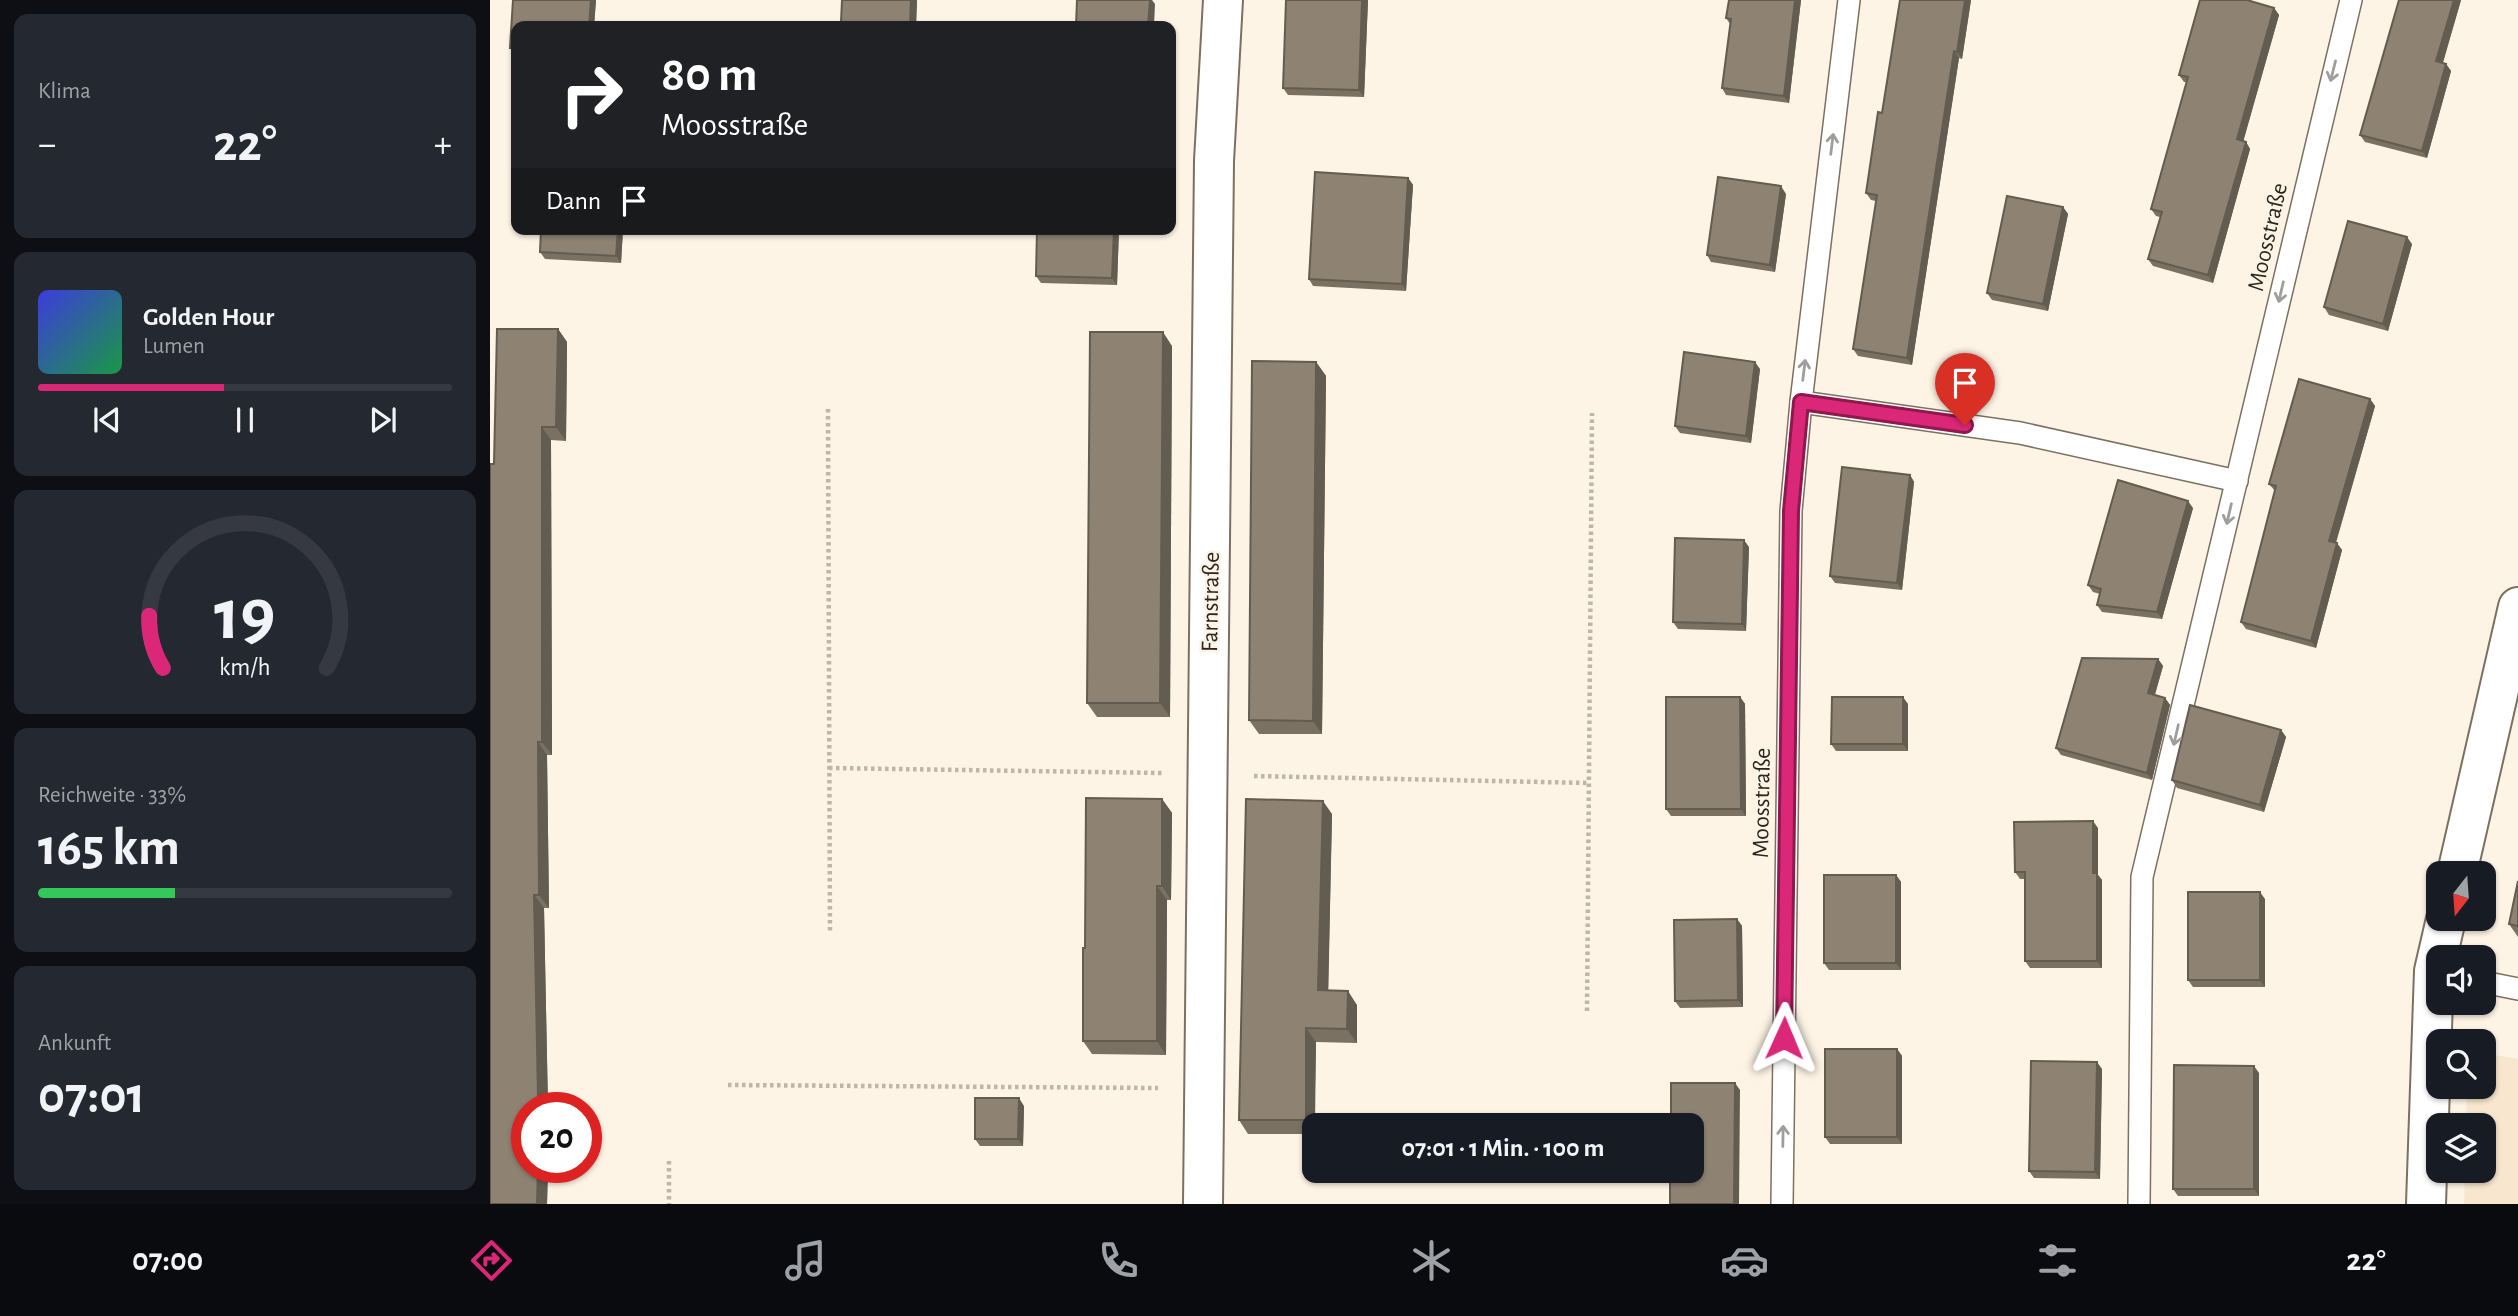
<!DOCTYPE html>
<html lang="de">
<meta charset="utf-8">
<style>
body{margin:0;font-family:"Alegreya Sans",sans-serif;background:#242831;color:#f1f3f6;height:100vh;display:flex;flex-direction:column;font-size:26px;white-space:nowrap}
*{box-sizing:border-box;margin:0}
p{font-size:23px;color:#9ea1a6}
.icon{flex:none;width:38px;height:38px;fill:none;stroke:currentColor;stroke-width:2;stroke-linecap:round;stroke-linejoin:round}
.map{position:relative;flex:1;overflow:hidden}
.panel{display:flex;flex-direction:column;gap:14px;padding:14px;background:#0d0f14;width:490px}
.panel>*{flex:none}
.banner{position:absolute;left:21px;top:21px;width:665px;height:214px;border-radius:14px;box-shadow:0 2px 5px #0004;background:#202124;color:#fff;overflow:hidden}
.needle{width:46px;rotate:197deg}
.tools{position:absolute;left:1936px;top:861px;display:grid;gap:14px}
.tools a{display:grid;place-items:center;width:70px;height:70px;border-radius:14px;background:#171b24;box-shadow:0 2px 5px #0004;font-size:35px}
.speed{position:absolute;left:21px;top:1092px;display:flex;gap:14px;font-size:35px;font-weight:700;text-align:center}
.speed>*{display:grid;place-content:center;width:91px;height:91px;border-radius:50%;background:#171b24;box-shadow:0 2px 5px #0004;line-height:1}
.speed .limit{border:10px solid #d22;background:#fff;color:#111}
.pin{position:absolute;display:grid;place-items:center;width:60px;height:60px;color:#fff;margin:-72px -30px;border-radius:50% 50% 50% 0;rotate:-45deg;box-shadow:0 0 7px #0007}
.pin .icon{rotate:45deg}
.me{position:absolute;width:77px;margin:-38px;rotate:1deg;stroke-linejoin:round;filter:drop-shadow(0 0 5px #0008)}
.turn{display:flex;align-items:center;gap:24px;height:147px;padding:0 35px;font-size:32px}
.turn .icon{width:91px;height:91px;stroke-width:2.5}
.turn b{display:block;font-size:49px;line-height:60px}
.then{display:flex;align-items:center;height:66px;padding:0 35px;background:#0003;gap:14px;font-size:26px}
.big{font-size:52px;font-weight:600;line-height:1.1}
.panel .widget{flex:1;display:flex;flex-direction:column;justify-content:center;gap:10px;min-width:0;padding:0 24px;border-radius:14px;background:#242831}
.panel .dial{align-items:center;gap:0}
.dial svg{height:182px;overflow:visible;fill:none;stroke:#363941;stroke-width:7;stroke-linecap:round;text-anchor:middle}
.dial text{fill:#f1f3f6;stroke:none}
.song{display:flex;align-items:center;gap:21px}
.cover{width:84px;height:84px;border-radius:10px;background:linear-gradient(135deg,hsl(240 70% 55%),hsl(140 70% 35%))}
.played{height:7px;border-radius:4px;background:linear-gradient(90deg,#db2777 45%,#363941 45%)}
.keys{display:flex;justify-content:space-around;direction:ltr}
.heat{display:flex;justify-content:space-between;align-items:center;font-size:38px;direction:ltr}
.charge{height:10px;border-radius:5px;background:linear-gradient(90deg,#34c759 33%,#363941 0)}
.trip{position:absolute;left:812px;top:1113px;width:402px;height:70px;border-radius:14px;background:#171b24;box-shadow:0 2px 5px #0004;font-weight:600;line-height:70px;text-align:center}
.menu{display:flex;height:112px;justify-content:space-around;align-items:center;background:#090b0e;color:#9ea1a6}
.menu .icon{width:49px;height:49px}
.menu .on{color:#db2777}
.menu b{font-size:32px;color:#f1f3f6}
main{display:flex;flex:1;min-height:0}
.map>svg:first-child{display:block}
.built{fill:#f8e7ce}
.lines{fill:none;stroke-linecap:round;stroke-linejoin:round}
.service-casing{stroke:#7c7161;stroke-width:24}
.minor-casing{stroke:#7c7161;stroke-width:42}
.path{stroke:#bdb6a9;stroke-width:4.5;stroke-dasharray:3.5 3.5;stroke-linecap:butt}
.service{stroke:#fff;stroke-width:21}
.minor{stroke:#fff;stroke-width:38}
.wall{fill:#7a7163}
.shaded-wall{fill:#635c50}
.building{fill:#8e8373;stroke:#635c50;stroke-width:2}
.oneway{stroke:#a09e9b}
.route-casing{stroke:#8e194d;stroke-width:18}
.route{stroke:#db2777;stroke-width:12}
.labels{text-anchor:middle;stroke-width:5;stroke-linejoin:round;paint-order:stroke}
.street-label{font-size:24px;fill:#2b2720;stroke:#fdf4e5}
</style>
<main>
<section class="panel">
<div class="widget"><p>Klima</p>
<div class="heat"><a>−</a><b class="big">22°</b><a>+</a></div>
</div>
<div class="widget">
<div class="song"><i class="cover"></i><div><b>Golden Hour</b><p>Lumen</p></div></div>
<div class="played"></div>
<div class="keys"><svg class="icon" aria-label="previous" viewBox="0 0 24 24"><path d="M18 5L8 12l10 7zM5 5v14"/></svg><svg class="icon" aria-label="pause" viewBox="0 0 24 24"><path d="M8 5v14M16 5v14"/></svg><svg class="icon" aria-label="next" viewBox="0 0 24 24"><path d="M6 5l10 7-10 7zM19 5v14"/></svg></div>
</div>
<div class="widget dial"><svg viewBox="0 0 100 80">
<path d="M14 69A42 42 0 1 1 86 69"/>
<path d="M14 69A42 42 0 0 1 8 46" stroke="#db2777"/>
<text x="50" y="56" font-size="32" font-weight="700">19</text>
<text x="50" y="72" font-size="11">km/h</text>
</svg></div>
<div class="widget"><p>Reichweite · 33%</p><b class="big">165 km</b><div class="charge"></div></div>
<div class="widget"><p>Ankunft</p><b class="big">07:01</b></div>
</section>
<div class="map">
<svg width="2028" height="1204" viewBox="0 0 2028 1204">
<rect width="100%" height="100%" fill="#fdf4e5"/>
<!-- built -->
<polygon class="built" points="1993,1053 2028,1059 2028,1204 1974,1204 1975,1171 1993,1171 1993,1125 1976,1125 1977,1087 1993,1087"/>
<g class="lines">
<!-- service casing -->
<g class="service-casing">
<g id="service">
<polyline points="1311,402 1530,433 1747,481"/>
<polyline points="1993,982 2028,989"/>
<polyline points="1292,1204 1301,511 1311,402 1359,0"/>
<polyline points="1649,1204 1652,877 1861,0"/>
</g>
</g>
<!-- minor casing -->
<g class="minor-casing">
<g id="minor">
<polyline points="1967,873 2028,607"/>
<polyline points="713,1204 724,161 733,0"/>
<polyline points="1936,1204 1944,971 1956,919"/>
</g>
</g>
<!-- path -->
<g class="path">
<polyline points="338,409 340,934"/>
<polyline points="339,768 672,773"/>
<polyline points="764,776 1099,783"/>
<polyline points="1097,1011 1102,413"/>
<polyline points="238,1085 668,1088"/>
<polyline points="179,1161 179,1204"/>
</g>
<!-- service -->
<use href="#service" class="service"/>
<!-- minor -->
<use href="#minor" class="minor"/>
</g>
<!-- wall -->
<g class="wall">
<polygon points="23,0 106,0 104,26 26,26 26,55 25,55 20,48"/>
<polygon points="352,0 427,0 426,26 354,26 351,22"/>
<polygon points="796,0 878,0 874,97 798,95 793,88"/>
<polygon points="1239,0 1311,0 1299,103 1236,95 1232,88 1240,24 1236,18"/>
<polygon points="1481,0 1472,59 1469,58 1422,365 1368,356 1363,349 1386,201 1381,200 1376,193 1392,113"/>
<polygon points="1971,0 1953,63 1956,64 1961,71 1937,158 1875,142 1870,135"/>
<polygon points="1784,8 1789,15 1753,141 1756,142 1760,149 1723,283 1663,266 1658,259 1670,217 1666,216 1661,209 1697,82 1694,82 1689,75"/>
<polygon points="918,178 923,185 916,291 823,286 819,279"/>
<polygon points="1296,194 1285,272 1221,262 1217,255"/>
<polygon points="1573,207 1578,214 1558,311 1502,300 1497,293"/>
<polygon points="51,229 133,229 131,263 55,259 50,252"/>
<polygon points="547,229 629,229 627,285 551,283 546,276"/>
<polygon points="1922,244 1898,331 1839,315 1834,307"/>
<polygon points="7,329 68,329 77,342 76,441 61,440 62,755 57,755 59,908 54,908 58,1108 37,1108 37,1167 58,1167 57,1204 0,1204 0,464 4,464"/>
<polygon points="682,346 680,717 607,717 597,703"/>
<polygon points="826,362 836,376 832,734 769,734 759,720"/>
<polygon points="1270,369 1261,443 1190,433 1185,426"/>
<polygon points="1880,399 1885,406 1846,543 1852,550 1826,648 1756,629 1751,622 1785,491 1779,484"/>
<polygon points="1420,475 1424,482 1412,590 1345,583 1340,576"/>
<polygon points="1703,508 1672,619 1612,612 1607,605 1610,594 1603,592 1598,585"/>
<polygon points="1259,547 1256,631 1188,629 1183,622"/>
<polygon points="1668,659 1673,666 1665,695 1675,698 1680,705 1662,780 1571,755 1566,748"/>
<polygon points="1250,697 1255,704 1256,816 1181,816 1176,809"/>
<polygon points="1418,704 1418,751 1346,751 1341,744"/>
<polygon points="1791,730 1796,737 1774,812 1687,788 1682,780"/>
<polygon points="672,799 682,813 681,900 677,900 676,1055 602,1054 593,1041"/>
<polygon points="842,814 838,991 867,1005 867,1043 826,1042 824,1134 758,1134 749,1120"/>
<polygon points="1608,828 1608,875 1612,880 1612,968 1540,968 1535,961 1535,879 1530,879 1525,872"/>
<polygon points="1406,875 1411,882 1411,970 1339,970 1334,963"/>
<polygon points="2028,881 2028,937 2019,924"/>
<polygon points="1775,899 1775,987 1703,987 1698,980"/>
<polygon points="1247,919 1252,926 1253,1007 1190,1008 1185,1001"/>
<polygon points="1407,1049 1412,1056 1412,1144 1340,1144 1335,1137"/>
<polygon points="1612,1069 1610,1179 1544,1178 1539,1171"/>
<polygon points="1769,1073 1769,1196 1688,1196 1683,1189"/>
<polygon points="534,1106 533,1146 490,1146 485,1139"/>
</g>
<!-- shaded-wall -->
<g class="shaded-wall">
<polygon points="101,0 106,0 104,26 99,26"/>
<polygon points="421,0 427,0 426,26 421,26 420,25"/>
<polygon points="660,0 662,0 665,4 664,26 658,26"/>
<polygon points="872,0 878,0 874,97 869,90"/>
<polygon points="1305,0 1311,0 1299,103 1294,96"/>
<polygon points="1475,0 1481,0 1472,59 1467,52"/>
<polygon points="1964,0 1971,0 1951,68 1946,61"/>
<polygon points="1784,8 1789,15 1752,146 1747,139"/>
<polygon points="1464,51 1469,58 1422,365 1417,358"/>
<polygon points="1956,64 1961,71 1937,158 1932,151"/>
<polygon points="1756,142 1760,149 1723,283 1718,275"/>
<polygon points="918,178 923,185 916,291 912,284"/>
<polygon points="1291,186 1296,194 1285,272 1280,265"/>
<polygon points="1573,207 1578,214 1558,311 1553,304"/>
<polygon points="128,229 133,229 131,263 126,256"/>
<polygon points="624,229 629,229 627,285 622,278"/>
<polygon points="1917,237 1922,244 1898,331 1893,324"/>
<polygon points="68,329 77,342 76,441 66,427"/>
<polygon points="673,332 682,346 680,717 670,703"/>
<polygon points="826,362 836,376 832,734 823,721"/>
<polygon points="1265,362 1270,369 1261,443 1256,436"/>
<polygon points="1880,399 1885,406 1844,548 1839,541"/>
<polygon points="52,427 61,440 62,755 52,742"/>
<polygon points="1420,475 1424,482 1412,590 1407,583"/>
<polygon points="1698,501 1703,508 1672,619 1667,612"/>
<polygon points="1254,540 1259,547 1256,631 1252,624"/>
<polygon points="1847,543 1852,550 1826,648 1821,641"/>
<polygon points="1668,659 1673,666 1663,700 1658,693"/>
<polygon points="1250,697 1255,704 1256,816 1251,809"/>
<polygon points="1413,697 1418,704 1418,751 1413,744"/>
<polygon points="1675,698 1680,705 1662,780 1657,773"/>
<polygon points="1791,730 1796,737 1774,812 1770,805"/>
<polygon points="48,742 57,755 59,908 49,895"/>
<polygon points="672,799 682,813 681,900 672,886"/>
<polygon points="833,801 842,814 838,1004 828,990"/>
<polygon points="1603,821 1608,828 1608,875 1612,880 1612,968 1607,961 1603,873"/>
<polygon points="1406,875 1411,882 1411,970 1406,963"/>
<polygon points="667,886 677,900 676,1055 667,1041"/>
<polygon points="1770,892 1775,899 1775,987 1770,980"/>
<polygon points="44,895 54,908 58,1108 50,1108 48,1097"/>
<polygon points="1247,919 1252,926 1253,1007 1248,1000"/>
<polygon points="858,991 867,1005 867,1043 857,1029"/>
<polygon points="816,1028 826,1042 825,1125 824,1125 824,1133 816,1120"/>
<polygon points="1407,1049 1412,1056 1412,1144 1407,1137"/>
<polygon points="1607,1062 1612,1069 1610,1179 1605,1172"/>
<polygon points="1764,1066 1769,1073 1769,1196 1764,1189"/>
<polygon points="1245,1083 1250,1090 1249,1204 1244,1204"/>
<polygon points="529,1098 534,1106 533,1146 528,1139"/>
<polygon points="48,1167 58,1167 57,1204 47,1204"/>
</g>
<!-- building -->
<g class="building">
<polygon points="23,0 101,0 99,26 26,26 26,48 20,48"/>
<polygon points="352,0 421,0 420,25 351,22"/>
<polygon points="587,0 660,0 658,26 586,26"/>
<polygon points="796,0 872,0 869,90 793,88"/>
<polygon points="1239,0 1305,0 1294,96 1232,88 1241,19 1236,18"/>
<polygon points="1410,0 1475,0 1467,52 1464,51 1417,358 1363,349 1387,195 1376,193 1388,112 1392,113"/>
<polygon points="1710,0 1757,0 1784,8 1747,139 1756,142 1718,275 1658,259 1672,212 1661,209 1698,77 1689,75"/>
<polygon points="1909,0 1964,0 1946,61 1956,64 1932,151 1870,135"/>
<polygon points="825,172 918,178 912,284 819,279"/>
<polygon points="1228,177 1291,186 1280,265 1217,255"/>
<polygon points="1517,196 1573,207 1553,304 1497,293"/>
<polygon points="1858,221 1917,237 1893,324 1834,307"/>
<polygon points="51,229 128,229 126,256 50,252"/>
<polygon points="547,229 624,229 622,278 546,276"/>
<polygon points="7,329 68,329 66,427 52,427 52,742 48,742 49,895 44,895 48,1097 50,1097 50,1108 37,1108 37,1167 48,1167 47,1204 0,1204 0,464 4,464"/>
<polygon points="600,332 673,332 670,703 597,703"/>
<polygon points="1194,352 1265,362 1256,436 1185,426"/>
<polygon points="762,361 826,362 823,721 759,720"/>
<polygon points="1809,379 1880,399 1839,541 1847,543 1821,641 1751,622 1786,486 1779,484"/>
<polygon points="1352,467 1420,475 1407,583 1340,576"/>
<polygon points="1628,480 1698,501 1667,612 1607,605 1611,589 1598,585"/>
<polygon points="1185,538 1254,540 1252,624 1183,622"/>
<polygon points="1592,658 1668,659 1658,693 1675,698 1657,773 1566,748"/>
<polygon points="1176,697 1250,697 1251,809 1176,809"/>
<polygon points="1342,697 1413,697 1413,744 1341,744"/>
<polygon points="1700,705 1791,730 1770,805 1682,780"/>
<polygon points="596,798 672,799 672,886 667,886 667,1041 593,1041 593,948 595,948"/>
<polygon points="756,799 833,801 828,990 858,991 857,1029 816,1028 816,1120 749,1120"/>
<polygon points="1603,821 1603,873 1607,873 1607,961 1535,961 1535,872 1525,872 1524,822"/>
<rect x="1334" y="875" width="72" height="88"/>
<polygon points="2028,881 2028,926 2019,924"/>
<rect x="1698" y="892" width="72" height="88"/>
<polygon points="1247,919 1248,1000 1185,1001 1184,920"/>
<rect x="1335" y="1049" width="72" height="88"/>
<polygon points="1541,1061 1607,1062 1605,1172 1539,1171"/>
<polygon points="1684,1065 1764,1066 1764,1189 1683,1189"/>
<polygon points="1181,1083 1245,1083 1244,1204 1180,1204 1180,1171 1202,1171 1202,1125 1181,1125"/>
<polygon points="485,1098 529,1098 528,1139 485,1139"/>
</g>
<!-- one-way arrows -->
<defs><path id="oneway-shaft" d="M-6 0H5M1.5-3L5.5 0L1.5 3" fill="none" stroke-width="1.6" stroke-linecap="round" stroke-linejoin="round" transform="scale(1.75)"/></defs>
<g class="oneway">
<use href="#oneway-shaft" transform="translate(1843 71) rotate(104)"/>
<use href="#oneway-shaft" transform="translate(1342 144) rotate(-83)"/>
<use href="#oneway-shaft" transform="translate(1791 292) rotate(103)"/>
<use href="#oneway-shaft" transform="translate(1314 370) rotate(-83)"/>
<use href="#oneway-shaft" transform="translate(1739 514) rotate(103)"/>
<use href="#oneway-shaft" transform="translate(1686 735) rotate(103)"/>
<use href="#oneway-shaft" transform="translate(1293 1136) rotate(-89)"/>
</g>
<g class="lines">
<!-- route casing -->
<g class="route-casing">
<polyline id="route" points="1294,1038 1301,511 1311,402 1475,425"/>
</g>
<!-- route -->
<use href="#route" class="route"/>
</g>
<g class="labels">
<!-- street labels -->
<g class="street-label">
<text transform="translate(1777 237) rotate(-77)" y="8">Moosstraße</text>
<text transform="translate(720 602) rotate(-89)" y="8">Farnstraße</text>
<text transform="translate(1271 803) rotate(-89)" y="8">Moosstraße</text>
</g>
</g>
</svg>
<div class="tools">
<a><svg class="needle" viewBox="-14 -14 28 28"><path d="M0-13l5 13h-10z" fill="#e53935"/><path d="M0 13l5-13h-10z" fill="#9ea1a6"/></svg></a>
<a><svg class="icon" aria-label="sound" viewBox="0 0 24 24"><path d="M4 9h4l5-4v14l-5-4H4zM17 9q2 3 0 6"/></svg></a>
<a><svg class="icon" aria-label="search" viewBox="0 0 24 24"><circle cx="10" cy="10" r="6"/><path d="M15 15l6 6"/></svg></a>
<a><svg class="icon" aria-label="layers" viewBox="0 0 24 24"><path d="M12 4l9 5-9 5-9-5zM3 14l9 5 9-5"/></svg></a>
</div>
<div class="speed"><div class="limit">20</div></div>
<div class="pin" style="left:1475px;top:425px;background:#d93025"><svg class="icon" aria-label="arrive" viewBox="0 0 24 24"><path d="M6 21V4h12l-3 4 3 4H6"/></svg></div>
<svg class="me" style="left:1294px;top:1038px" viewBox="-20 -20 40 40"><path d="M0-17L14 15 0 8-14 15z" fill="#db2777" stroke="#fff" stroke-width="4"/></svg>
<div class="trip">07:01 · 1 Min. · 100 m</div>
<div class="banner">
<div class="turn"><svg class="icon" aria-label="right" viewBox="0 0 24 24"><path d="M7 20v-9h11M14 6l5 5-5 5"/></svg><div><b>80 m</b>Moosstraße</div></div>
<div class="then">Dann<svg class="icon" aria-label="arrive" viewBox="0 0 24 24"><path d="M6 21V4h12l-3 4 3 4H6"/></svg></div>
</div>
</div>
</main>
<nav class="menu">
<b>07:00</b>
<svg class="icon on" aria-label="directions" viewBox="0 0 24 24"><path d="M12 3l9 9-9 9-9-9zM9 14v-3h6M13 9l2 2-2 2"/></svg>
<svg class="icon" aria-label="music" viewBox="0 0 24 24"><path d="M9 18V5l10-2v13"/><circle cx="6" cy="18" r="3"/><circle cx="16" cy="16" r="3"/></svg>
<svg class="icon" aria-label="phone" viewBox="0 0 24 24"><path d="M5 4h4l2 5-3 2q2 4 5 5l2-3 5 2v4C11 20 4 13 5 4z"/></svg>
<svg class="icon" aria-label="climate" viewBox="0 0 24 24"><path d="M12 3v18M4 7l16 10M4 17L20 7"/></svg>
<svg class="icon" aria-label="car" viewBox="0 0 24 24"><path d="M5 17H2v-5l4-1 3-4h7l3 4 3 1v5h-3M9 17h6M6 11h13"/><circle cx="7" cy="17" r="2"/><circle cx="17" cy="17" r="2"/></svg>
<svg class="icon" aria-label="filters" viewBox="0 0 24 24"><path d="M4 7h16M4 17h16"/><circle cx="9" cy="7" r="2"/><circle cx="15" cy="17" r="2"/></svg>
<b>22°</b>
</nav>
